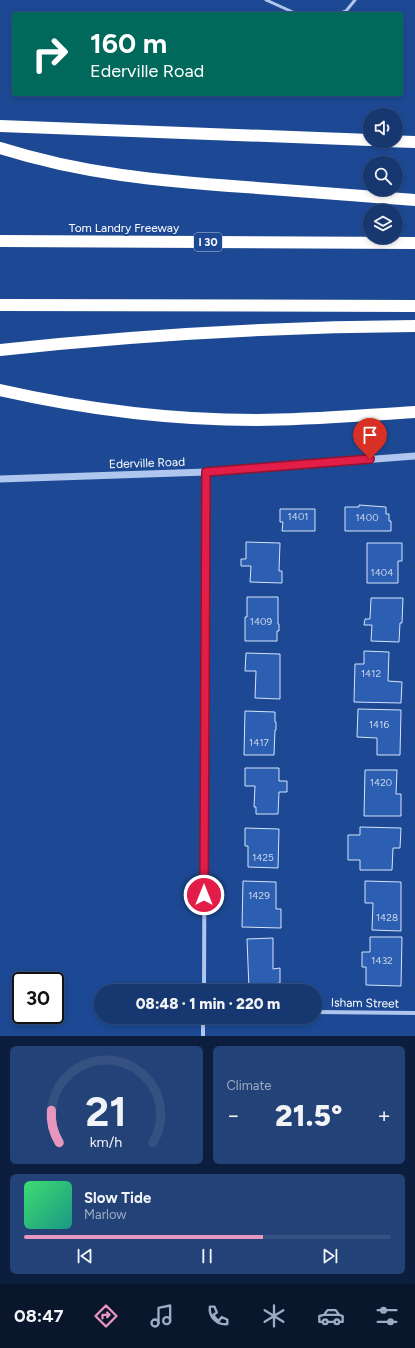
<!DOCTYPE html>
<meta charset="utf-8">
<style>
body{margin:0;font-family:Figtree,sans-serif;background:#234277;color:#f1f3f6;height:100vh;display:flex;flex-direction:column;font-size:15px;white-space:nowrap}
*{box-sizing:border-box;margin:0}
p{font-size:13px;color:#9eacc3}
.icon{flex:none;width:22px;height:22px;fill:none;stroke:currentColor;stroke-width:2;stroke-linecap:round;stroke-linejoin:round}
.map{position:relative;height:1036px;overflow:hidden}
.side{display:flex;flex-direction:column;gap:10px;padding:10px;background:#0c1e3d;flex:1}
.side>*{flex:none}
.guide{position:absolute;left:12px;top:12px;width:391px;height:84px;border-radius:4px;box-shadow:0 2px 6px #0003,0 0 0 1px #355182;background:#00695c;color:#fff;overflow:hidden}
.buttons{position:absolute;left:363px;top:108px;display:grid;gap:8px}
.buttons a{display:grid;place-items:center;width:40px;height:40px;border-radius:50%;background:#16376f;box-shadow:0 2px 6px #0003,0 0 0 1px #355182;font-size:20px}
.speed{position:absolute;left:12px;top:972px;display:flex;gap:8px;font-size:20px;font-weight:700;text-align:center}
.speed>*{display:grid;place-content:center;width:52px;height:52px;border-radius:50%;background:#16376f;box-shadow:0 2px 6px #0003,0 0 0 1px #355182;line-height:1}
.speed .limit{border:2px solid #111;border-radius:6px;background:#fff;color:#111}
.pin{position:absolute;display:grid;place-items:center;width:34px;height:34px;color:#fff;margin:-41px -17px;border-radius:50% 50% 50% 0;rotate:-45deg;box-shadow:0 0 4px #0007}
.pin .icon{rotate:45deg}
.me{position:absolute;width:44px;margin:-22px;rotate:0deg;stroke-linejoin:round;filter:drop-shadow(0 0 3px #0008)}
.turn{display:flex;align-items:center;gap:14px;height:84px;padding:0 12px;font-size:18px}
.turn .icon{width:52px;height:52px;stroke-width:2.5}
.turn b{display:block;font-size:28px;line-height:34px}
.big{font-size:30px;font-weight:800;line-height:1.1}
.side .card{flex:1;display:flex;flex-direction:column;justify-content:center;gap:6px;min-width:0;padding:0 14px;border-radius:6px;background:#234277}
.side .dial{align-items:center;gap:0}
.dial svg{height:104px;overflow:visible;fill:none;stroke:#355182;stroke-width:7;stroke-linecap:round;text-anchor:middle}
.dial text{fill:#f1f3f6;stroke:none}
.song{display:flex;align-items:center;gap:12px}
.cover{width:48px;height:48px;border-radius:6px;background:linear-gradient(135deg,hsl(140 70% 55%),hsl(170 70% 35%))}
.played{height:4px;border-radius:2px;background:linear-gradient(90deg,#e797bd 65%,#355182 65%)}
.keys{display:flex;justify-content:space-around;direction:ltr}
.heat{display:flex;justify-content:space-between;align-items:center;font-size:22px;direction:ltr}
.side .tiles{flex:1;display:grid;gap:10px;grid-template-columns:1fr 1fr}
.card:last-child{grid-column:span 2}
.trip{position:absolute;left:94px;top:984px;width:228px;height:40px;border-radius:20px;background:#16376f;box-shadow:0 2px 6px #0003,0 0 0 1px #355182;font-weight:800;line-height:40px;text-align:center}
.tabs{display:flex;height:64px;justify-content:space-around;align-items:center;background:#09162c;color:#9eacc3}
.tabs .icon{width:28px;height:28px}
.tabs .selected{color:#e797bd}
.tabs b{font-size:18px;color:#f1f3f6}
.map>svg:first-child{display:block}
.building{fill:#2c5fb1;stroke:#d5e4fa}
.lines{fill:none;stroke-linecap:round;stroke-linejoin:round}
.service{stroke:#afc7ef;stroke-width:3}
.minor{stroke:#afc7ef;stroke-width:4}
.tertiary{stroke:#afc7ef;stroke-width:7}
.motorway{stroke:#fff;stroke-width:12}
.route-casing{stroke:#92132f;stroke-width:10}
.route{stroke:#e11d48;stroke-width:7}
.labels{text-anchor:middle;stroke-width:4;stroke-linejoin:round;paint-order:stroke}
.number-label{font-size:10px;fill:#cad7ec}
.shield{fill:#1d4994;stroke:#bbc8df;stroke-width:1}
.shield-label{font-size:11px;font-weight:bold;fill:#fff}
.street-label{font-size:12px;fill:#fff;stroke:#1d4994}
</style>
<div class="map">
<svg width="415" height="1036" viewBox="0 0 415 1036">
<rect width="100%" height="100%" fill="#1d4994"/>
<!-- building -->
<g class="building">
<polygon points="359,505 386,507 386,514 389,514 389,521 391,521 391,531 345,531 345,507 359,507"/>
<polygon points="280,509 315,509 315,531 282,531 283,522 280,522"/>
<polygon points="246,542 280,543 279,571 282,571 282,583 250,582 251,566 241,566 241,559 246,559"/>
<polygon points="367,543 402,543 402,561 398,561 398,583 367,583"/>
<polygon points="247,597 278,597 278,624 279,624 279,631 277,631 277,641 245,641 245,617 247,617"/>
<polygon points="371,598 403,598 402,623 400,623 399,642 371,641 372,625 364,625 365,619 370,619"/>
<polygon points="364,651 389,652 388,681 402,682 401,703 354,702 355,664 364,664"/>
<polygon points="246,653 280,654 280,699 255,698 256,671 245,671"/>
<polygon points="358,709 401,710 400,755 377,755 377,738 357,737"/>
<polygon points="245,711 275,712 275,722 276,722 276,730 275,730 274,755 244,755"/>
<polygon points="245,768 279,768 279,781 287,781 287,792 279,792 278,814 256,814 256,807 254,807 255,786 245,786"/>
<polygon points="365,770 397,770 396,794 401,794 401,816 364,816"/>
<polygon points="360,827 401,828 400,848 393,848 392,870 360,870 360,860 348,860 348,835 360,835"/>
<polygon points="245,828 279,829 278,868 248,867 248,846 245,846"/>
<polygon points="243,881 276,882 276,909 281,909 281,928 242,927"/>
<polygon points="365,881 401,882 401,931 372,930 373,903 365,903"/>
<polygon points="370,937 402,937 401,986 366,985 366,967 362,967 362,952 370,952"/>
<polygon points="273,938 273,969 280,968 280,983 274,984 274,989 249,989 247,939"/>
</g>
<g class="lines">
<!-- service -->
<g class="service">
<polyline points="266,0 297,14"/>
<polyline points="338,14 346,11 355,0"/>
</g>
<!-- minor -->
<g class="minor">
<polyline points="204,991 206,472"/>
<polyline points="315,1012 415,1013"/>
<polyline points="203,1036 203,1017"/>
</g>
<!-- tertiary -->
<polyline class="tertiary" points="0,479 206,472 415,456"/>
<!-- motorway -->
<g class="motorway">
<polyline points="0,126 370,140"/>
<polyline points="384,141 415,142"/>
<path d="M0,148c82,26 160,33 245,39 57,4 113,9 170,13"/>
<polyline points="0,241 415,243"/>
<polyline points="0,305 415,306"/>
<path d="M0,350c138,-15 276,-23 415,-24"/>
<path d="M0,390c84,19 171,30 258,30 52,0 105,-5 157,-8"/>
</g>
</g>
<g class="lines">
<!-- route casing -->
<g class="route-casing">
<polyline id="route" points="204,895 206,472 370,459"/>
</g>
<!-- route -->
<use href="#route" class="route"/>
</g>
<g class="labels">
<!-- number labels -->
<g class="number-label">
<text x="298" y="520">1401</text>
<text x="367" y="521">1400</text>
<text x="382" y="576">1404</text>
<text x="261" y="625">1409</text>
<text x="371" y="677">1412</text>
<text x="379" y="728">1416</text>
<text x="259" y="746">1417</text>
<text x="381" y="786">1420</text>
<text x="263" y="861">1425</text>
<text x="259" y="899">1429</text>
<text x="387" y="921">1428</text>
<text x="382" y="964">1432</text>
</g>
<!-- shield labels -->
<rect class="shield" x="194" y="233" width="28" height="18" rx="3"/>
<g class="shield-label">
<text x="208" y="246">I 30</text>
</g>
<!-- street labels -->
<g class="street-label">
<text x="124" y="232">Tom Landry Freeway</text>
<text transform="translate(147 463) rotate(-2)" y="4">Ederville Road</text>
<text transform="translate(365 1003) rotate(1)" y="4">Isham Street</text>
</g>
</g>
</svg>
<div class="buttons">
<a><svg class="icon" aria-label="sound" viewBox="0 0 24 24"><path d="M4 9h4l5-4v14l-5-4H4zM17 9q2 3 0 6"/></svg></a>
<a><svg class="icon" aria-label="search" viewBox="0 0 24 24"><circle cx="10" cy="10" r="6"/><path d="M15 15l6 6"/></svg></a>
<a><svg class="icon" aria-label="layers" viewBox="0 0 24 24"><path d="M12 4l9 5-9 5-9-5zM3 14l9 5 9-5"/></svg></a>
</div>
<div class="speed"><div class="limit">30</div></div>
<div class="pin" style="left:370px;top:459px;background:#d93025"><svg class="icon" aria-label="arrive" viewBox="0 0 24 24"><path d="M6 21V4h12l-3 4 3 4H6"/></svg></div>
<svg class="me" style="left:204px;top:895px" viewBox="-20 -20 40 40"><circle r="17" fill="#e11d48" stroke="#fff" stroke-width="3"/><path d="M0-11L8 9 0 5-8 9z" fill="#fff"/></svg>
<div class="trip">08:48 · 1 min · 220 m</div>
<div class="guide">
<div class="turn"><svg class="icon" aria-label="right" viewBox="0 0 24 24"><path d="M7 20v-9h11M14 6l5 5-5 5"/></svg><div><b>160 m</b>Ederville Road</div></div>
</div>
</div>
<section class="side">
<div class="tiles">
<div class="card dial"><svg viewBox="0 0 100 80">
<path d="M14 69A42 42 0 1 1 86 69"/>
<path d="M14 69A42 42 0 0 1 8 44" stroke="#e797bd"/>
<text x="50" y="56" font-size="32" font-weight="700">21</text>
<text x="50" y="72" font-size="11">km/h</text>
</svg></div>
<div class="card"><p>Climate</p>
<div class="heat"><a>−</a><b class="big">21.5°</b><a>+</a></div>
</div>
<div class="card">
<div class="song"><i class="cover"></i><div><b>Slow Tide</b><p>Marlow</p></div></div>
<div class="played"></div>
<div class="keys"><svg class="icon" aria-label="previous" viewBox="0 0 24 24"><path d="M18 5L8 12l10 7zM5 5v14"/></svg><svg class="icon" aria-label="pause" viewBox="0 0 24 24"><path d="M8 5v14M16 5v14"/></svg><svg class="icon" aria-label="next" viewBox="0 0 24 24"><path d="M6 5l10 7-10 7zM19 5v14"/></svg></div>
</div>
</div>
</section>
<nav class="tabs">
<b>08:47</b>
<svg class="icon selected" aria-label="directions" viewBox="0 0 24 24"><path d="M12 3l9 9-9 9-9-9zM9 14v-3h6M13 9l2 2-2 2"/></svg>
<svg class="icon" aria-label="music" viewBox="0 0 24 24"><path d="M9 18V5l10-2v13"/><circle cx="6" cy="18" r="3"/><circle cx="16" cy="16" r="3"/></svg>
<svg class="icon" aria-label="phone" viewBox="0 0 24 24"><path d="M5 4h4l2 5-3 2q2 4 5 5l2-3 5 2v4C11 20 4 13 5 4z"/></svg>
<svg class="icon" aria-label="climate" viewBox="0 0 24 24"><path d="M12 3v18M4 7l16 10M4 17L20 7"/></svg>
<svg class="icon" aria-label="car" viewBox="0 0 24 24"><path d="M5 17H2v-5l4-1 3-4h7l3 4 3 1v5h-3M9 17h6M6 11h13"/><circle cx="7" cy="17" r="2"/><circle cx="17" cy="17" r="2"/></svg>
<svg class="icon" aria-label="filters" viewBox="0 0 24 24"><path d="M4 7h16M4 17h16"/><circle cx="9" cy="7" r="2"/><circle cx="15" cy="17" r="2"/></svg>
</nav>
